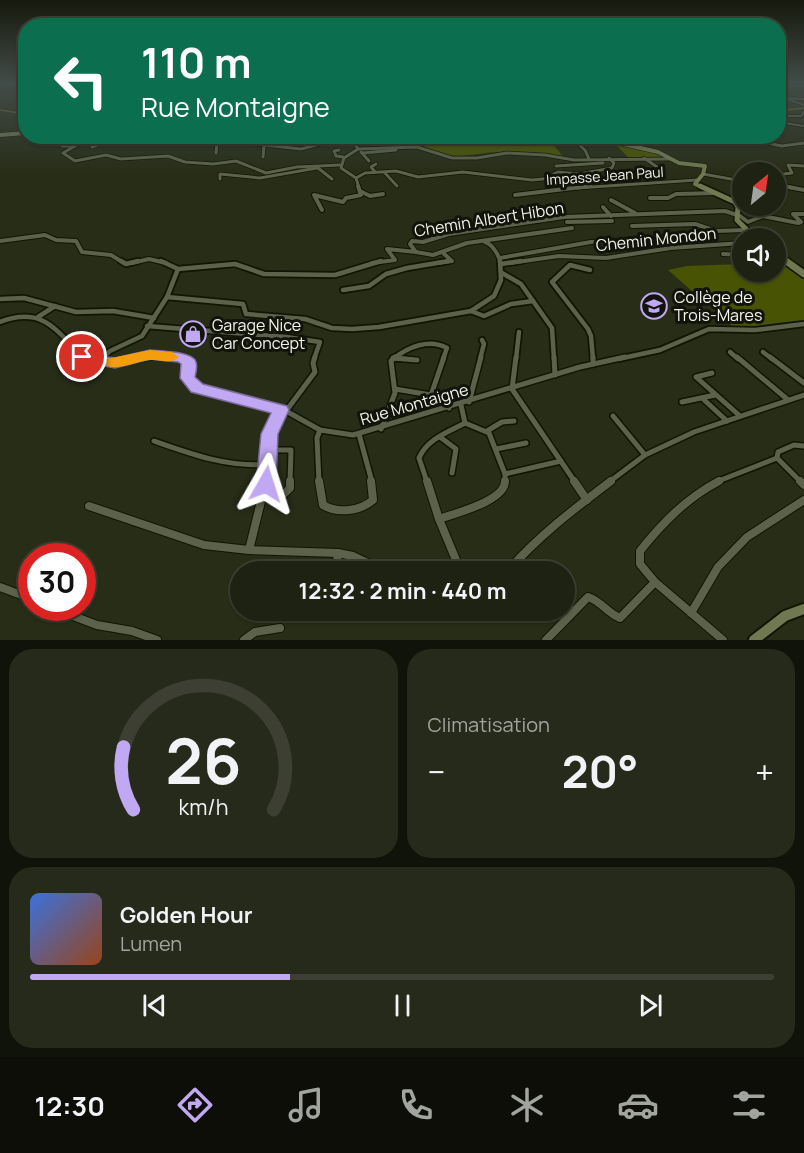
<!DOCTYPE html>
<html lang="fr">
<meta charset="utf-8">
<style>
body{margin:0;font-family:Manrope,sans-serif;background:#262a1b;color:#f1f3f6;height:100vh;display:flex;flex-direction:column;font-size:22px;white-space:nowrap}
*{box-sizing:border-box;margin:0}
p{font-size:20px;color:#a1a49f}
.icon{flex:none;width:33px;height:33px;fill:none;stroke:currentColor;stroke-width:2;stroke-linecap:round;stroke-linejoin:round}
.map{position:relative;height:640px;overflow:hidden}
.sheet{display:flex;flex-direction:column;gap:9px;padding:9px;background:#10130a;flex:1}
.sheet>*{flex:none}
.top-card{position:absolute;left:18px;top:18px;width:768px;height:126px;border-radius:24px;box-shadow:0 2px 4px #0004,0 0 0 2px #3c3f32;background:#0b6e4f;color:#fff;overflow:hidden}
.needle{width:39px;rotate:29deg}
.tools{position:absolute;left:732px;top:162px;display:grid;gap:12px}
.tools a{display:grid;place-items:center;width:54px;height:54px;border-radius:50%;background:#1e2212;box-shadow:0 2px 4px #0004,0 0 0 2px #3c3f32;font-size:30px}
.speed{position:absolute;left:18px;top:543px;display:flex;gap:12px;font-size:30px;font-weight:700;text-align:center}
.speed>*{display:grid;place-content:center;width:78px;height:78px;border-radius:50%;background:#1e2212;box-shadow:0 2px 4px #0004,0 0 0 2px #3c3f32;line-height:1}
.speed .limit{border:9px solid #d22;background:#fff;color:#111}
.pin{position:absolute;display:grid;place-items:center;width:51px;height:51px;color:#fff;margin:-26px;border:3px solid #fff;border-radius:50%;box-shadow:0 2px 6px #0007}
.me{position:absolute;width:66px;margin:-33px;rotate:6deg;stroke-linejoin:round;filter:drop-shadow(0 0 4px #0008)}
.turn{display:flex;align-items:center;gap:21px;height:126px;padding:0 24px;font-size:27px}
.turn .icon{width:78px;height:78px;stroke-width:2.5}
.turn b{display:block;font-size:42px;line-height:51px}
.big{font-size:45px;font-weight:700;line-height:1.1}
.sheet .tile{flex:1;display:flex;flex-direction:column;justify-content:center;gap:9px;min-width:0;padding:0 21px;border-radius:24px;background:#262a1b}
.sheet .dial{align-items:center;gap:0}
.dial svg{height:156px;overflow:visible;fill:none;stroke:#3c3f32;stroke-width:7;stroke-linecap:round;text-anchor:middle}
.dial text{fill:#f1f3f6;stroke:none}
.song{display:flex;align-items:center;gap:18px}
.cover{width:72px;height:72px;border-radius:9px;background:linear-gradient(135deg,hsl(220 70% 55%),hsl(20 70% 35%))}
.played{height:6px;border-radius:3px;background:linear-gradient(90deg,#c1a8f3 35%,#3c3f32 35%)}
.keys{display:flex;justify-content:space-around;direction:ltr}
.heat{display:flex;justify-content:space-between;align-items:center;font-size:33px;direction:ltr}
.sheet .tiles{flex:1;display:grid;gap:9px;grid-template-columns:1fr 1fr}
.tile:last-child{grid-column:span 2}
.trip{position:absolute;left:230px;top:561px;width:345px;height:60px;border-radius:30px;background:#1e2212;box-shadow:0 2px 4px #0004,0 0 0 2px #3c3f32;font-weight:700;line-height:60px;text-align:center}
.dock{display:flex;height:96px;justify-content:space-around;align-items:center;background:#0c0e07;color:#a1a49f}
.dock .icon{width:42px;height:42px}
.dock .active{color:#c1a8f3}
.dock b{font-size:27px;color:#f1f3f6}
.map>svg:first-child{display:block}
.green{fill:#485404}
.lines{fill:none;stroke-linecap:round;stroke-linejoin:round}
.stream{stroke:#627126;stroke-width:1.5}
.street-far5-casing{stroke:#111503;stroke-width:4}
.street-far4-casing{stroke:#111503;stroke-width:4.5}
.street-far3-casing{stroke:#111503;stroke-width:6}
.street-far2-casing{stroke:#111503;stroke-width:8}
.street-far1-casing{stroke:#111503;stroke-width:8}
.street-casing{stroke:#111503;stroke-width:10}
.secondary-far3-casing{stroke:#111503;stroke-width:5}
.secondary-far2-casing{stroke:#111503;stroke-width:8}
.secondary-far1-casing{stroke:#111503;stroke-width:10}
.secondary-casing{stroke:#111503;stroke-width:14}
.street-far5{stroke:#5b614a;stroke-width:2}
.street-far4{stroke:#5b614a;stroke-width:3}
.street-far3{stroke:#5b614a;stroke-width:4}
.street-far2{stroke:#5b614a;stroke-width:4.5}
.street-far1{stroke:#5b614a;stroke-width:5}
.street{stroke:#5b614a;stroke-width:8}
.secondary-far3{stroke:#6f7851;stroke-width:4}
.secondary-far2{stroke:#6f7851;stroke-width:5}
.secondary-far1{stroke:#6f7851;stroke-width:7}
.secondary{stroke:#6f7851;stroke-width:10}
.route{fill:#c1a8f3;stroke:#7d6d9e;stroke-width:1.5}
.slow{fill:#f59e0b}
.labels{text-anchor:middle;stroke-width:6;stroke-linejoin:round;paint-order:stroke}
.far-street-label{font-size:14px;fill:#f1f4e7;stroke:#12140b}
.street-label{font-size:16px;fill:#f1f4e7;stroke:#12140b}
.poi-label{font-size:16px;fill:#f1f4e7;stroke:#12140b;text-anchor:start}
</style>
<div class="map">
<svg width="804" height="640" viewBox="0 0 804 640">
<rect width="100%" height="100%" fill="#282d18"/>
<!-- green -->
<g class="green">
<path d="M410,137h143l-1,6 13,16c-17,-3 -35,-6 -52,-7 -44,-2 -61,17 -103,-15z"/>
<polygon points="613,137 639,137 623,139 617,142 651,151 664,158 628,157 614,143"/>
<polygon points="776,263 783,263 804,277 804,321 758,327 733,327 668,270 687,266 742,264 742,272 776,272"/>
</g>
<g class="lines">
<!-- stream -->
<g class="stream">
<polyline points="0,110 26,114"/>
<polyline points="778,111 804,108"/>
<polyline points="580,136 599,142"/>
</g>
<!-- street-far5 casing -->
<g class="street-far5-casing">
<g id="street-far5">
<polyline points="778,86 804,86"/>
<polyline points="778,98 804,99"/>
<polyline points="787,99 804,105"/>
<polyline points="778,120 784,119 781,116 801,116 804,111"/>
<polyline points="778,122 804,126"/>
</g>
</g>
<!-- street-far4 casing -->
<g class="street-far4-casing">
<g id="street-far4">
<polyline points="64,136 62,146 75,146 90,138 94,142 92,147 114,138 128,137 164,142 256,144 269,136"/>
<polyline points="202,136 207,138 207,143"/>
<polyline points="364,136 363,142 356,146 358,149 417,147 452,158 477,158 507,153 545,155 574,160 670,159"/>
<polyline points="691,136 752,140 782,146 804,143"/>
<polyline points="756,136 769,140"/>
<polyline points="149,138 167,136"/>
<polyline points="404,138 412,147"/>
<polygon points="573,141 576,142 572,142"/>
<polyline points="576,142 585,150 589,159"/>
<polyline points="256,144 301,149 350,136"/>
<polyline points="75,146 63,153 75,161 106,155 121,159 168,156 185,162 213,164 236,161 266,173 297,167 340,165"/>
<polyline points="358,149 344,158 341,168 356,178 359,188"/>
<polyline points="339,150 334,151 336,156 343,157"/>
<polyline points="361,152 369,161"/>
<polyline points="216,153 217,142"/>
<polyline points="363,153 396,150"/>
<polyline points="263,157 264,146"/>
<polyline points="644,158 657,167"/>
<polyline points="556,166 603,163"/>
<polyline points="318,168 332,179"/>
<polyline points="375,172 371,167 376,164"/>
<polyline points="384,172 397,186"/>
<polyline points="703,174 742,181"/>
<polyline points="776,175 792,173 788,165 804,166"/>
<polyline points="356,178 365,173 396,171 418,177 463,172 532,180 543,179 558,172 579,174 612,168 614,163 609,158"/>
<polyline points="220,179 220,174 260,178 317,168"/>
<polyline points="776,185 792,188"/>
<polyline points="577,188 697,180"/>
</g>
</g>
<!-- street-far3 casing -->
<g class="street-far3-casing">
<g id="street-far3">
<polyline points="784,186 804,190"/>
<polyline points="360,191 370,196 383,194"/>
<polyline points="515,195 590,186"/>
<polyline points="650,198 668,198 676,194 716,193"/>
<polyline points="611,200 635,213"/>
<polyline points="731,200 742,200"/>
<polyline points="603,207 611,216"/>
<polyline points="322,210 314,195 343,202 346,198 361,195 358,186"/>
<polyline points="567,222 612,221"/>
<polyline points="632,226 695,224 716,231 746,230"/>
<polyline points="0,241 45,235 56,240 76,241 82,252 111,255 124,263"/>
<path d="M485,242c7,2 15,14 15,21"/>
<polyline points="416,252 433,255 467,243 572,228"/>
<polyline points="723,254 742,255"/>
<polyline points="500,258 591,242 686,238"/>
<polyline points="132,263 149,259 166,263"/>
<polyline points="372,263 395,260 387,249 416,252 410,244 412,241 423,242 449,234 564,217 725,211 740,216 748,222 763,216 798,223 801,222 793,214 804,214"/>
<polyline points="436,263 452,261 442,252"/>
<polyline points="510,263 559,256 606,258 671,248 742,243"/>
</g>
</g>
<!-- street-far2 casing -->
<g class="street-far2-casing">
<g id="street-far2">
<polyline points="121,261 126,264 138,261"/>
<polyline points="161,261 178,269 235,264 264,274 335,275 381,261"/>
<polyline points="501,264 521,261"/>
<polyline points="590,270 570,265 552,282 588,329 591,336 593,359"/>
<polyline points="502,273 521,284 552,328 554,359"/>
<polyline points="343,290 369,286 386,274 407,268 449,261"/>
<polyline points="167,297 178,269"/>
<polyline points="0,299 24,298 76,312 113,311 154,318"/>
<polyline points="471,311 484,316 511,304 533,301"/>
<polyline points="38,317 55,306"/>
<path d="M0,322c42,-16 55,7 83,35l6,2"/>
<polyline points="147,326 286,337 320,342 314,359"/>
<polyline points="730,352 738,359"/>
<polyline points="763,352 772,359"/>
<polyline points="393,358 405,359"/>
<polyline points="102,359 110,351 142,336 167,297 243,304 246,314 305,319 332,328 352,329 379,327 471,311 494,296 501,280 500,261"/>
<polyline points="139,359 164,354 184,359"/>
<path d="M393,359c15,-12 36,-21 54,-11l-4,11"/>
<polyline points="480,359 484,344 482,340"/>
<polyline points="516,359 519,332"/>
<polyline points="618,359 660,350 709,329 755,330 804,324"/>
</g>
</g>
<!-- street-far1 casing -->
<g class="street-far1-casing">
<g id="street-far1">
<polyline points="84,357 115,363 145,357"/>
<polyline points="181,357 189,362 188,378 197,388 286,411 320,430 353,435 580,367 625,357"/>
<polyline points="444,357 431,395 449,408"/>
<polyline points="516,357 512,389 575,482"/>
<polyline points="554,357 555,375"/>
<polyline points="593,357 593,364"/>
<polyline points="737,357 787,399"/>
<polyline points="770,357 804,383"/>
<polyline points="393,358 417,360"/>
<polyline points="100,361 104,357"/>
<polyline points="712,373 696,377 740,416"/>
<polyline points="395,389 431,395"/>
<polyline points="702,398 727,421"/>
<polyline points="469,402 481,357"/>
<polyline points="682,402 715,395"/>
<polyline points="461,405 465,423"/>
<polyline points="286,411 315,372 313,363 315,357"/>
<polyline points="613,416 645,455"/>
<polyline points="465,423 489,433 505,474 505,482"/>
<polyline points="381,429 395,393 391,361 395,357"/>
<polyline points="487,431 502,422 514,421"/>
<polyline points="359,434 372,482"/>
<polyline points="440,437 456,449 452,473"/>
<path d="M154,441c37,13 75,27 115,23"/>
<polyline points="496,449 526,443"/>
<polyline points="269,450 291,450 290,482"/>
<polyline points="505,474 561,461"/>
<polyline points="266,482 270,434 281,410"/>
<polyline points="319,482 317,438 320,430"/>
<path d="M427,482l-8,-24c8,-19 29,-26 46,-35"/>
<polyline points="609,482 645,455 694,432 804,395"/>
<polyline points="716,482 777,458"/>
<polyline points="801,482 777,458 778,452 794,445 804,446"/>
</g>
</g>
<!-- street casing -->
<g class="street-casing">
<g id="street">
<path d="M319,481l4,24c15,9 37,6 50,-5l-2,-19"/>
<polyline points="427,481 439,519 461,572"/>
<polyline points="574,481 587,500"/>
<path d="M719,481c-32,17 -56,41 -79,70v13l15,18 68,58"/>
<polyline points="800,481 804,485"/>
<polyline points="263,496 284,494 290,488 290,481"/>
<polyline points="89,506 204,545 249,550 338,553 353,556 387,572"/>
<path d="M439,519c17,-6 66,-18 66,-38"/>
<polyline points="249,550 266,481"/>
<polyline points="336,572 338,553"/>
<path d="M507,572c30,-35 67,-63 104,-91"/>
<polyline points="0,587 32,599"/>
<polyline points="52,608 97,625 132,631 157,640"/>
<polyline points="691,613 718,567 747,537 804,500"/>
<polyline points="244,640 255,632 280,628"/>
<path d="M546,640l42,-43c13,4 19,16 32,21l35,-36"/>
</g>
</g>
<!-- secondary-far3 casing -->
<g class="secondary-far3-casing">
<g id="secondary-far3">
<polyline points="0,135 26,133"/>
<polyline points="642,136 622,140 619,143 658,152 679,163 705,166 703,174 695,184 704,188"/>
</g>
</g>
<!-- secondary-far2 casing -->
<g class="secondary-far2-casing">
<g id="secondary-far2">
<polyline points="700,186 735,202 738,207 737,220 755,238"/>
<polyline points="776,254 788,263"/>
</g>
</g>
<!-- secondary-far1 casing -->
<g class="secondary-far1-casing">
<polyline id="secondary-far1" points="786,261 804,274"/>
</g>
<!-- secondary casing -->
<g class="secondary-casing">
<polyline id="secondary" points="754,640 785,616 804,609"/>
</g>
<!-- street-far5 -->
<use href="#street-far5" class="street-far5"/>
<!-- street-far4 -->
<use href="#street-far4" class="street-far4"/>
<!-- street-far3 -->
<use href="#street-far3" class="street-far3"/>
<!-- street-far2 -->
<use href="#street-far2" class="street-far2"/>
<!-- street-far1 -->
<use href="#street-far1" class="street-far1"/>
<!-- street -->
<use href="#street" class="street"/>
<!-- secondary-far3 -->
<use href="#secondary-far3" class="secondary-far3"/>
<!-- secondary-far2 -->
<use href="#secondary-far2" class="secondary-far2"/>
<!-- secondary-far1 -->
<use href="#secondary-far1" class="secondary-far1"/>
<!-- secondary -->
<use href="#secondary" class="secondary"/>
</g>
<!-- sky -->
<linearGradient id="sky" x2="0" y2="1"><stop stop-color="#16190d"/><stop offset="0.48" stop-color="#424c48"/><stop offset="1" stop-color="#424c48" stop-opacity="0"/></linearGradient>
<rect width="804" height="173" fill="url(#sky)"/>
<!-- route -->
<path class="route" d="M150,350c10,1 43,1 46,12 1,3 0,11 -1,15l8,7 84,22 2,4 -11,24 -2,50 -3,5 -7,3 -7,-3 -3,-5 5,-50 10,-21 -80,-21 -11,-14 1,-14 -3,-2 -28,-3 -35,9 -33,-6 -7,-5 7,-4 33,5z"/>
<!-- slow -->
<path class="slow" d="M150,350l22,2 7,5c-7,8 -18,2 -28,3 -15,1 -28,10 -44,6l-2,-4 2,-3z"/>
<!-- icons -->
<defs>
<g id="school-ring" transform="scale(1.35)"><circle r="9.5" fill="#12140b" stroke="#c1a8f3" stroke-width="1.5"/><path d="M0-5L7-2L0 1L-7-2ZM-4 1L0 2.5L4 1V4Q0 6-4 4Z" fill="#c1a8f3"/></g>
<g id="shop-ring" transform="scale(1.35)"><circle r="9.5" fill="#12140b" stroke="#c1a8f3" stroke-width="1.5"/><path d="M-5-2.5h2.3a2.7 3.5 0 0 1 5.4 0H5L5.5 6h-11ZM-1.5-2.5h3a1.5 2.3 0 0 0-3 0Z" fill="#c1a8f3"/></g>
</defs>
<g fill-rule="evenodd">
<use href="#school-ring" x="654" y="306"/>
<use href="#shop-ring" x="193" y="334"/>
</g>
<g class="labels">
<!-- far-street labels -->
<g class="far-street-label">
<text transform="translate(605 176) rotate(-4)" y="5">Impasse Jean Paul</text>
</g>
<!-- street labels -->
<g class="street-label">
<text transform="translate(489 219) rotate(-9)" y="6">Chemin Albert Hibon</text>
<text transform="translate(656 239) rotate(-6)" y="6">Chemin Mondon</text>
<text transform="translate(414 404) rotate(-16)" y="6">Rue Montaigne</text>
</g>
<!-- poi labels -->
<g class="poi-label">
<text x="674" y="303">Collège de<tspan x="674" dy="18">Trois-Mares</tspan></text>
<text x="212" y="331">Garage Nice<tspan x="212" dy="18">Car Concept</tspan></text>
</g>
</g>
</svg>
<div class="tools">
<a><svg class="needle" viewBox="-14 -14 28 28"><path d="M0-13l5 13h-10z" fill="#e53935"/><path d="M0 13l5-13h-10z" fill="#a1a49f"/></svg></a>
<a><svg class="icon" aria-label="sound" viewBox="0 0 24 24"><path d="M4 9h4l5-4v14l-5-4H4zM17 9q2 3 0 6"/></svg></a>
</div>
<div class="speed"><div class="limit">30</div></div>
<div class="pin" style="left:82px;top:357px;background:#d93025"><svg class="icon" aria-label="arrive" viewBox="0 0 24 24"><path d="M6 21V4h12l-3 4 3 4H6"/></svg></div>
<svg class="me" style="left:266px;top:484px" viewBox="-20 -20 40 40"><path d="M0-17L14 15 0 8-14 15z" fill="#c1a8f3" stroke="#fff" stroke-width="4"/></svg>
<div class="trip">12:32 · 2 min · 440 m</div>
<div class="top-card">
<div class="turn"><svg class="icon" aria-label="left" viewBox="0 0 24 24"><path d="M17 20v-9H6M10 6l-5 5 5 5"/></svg><div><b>110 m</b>Rue Montaigne</div></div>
</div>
</div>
<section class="sheet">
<div class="tiles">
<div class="tile dial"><svg viewBox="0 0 100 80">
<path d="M14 69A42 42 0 1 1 86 69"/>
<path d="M14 69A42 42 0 0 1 9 37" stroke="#c1a8f3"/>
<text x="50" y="56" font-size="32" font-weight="700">26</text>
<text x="50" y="72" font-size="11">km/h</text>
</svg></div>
<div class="tile"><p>Climatisation</p>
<div class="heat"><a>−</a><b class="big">20°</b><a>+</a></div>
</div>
<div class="tile">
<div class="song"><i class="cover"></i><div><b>Golden Hour</b><p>Lumen</p></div></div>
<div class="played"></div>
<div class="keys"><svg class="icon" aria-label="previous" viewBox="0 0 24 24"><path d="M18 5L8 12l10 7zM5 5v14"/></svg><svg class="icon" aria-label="pause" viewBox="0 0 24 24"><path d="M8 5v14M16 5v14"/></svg><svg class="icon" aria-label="next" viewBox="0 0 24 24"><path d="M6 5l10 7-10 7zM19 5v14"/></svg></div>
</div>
</div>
</section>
<nav class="dock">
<b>12:30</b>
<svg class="icon active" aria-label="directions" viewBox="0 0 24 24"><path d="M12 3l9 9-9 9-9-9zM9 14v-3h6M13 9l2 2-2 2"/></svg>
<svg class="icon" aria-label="music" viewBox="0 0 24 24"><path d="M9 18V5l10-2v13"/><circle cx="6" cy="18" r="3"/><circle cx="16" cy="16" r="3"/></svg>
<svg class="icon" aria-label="phone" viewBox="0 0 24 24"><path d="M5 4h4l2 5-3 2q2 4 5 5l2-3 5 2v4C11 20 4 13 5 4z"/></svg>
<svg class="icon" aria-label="climate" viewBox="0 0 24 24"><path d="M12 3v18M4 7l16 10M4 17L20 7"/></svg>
<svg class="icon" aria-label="car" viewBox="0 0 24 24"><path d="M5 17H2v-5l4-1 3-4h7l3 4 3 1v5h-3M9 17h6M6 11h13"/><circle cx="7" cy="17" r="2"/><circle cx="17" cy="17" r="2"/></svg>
<svg class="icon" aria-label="filters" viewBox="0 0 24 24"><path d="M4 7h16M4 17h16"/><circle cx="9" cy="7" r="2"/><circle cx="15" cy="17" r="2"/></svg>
</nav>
